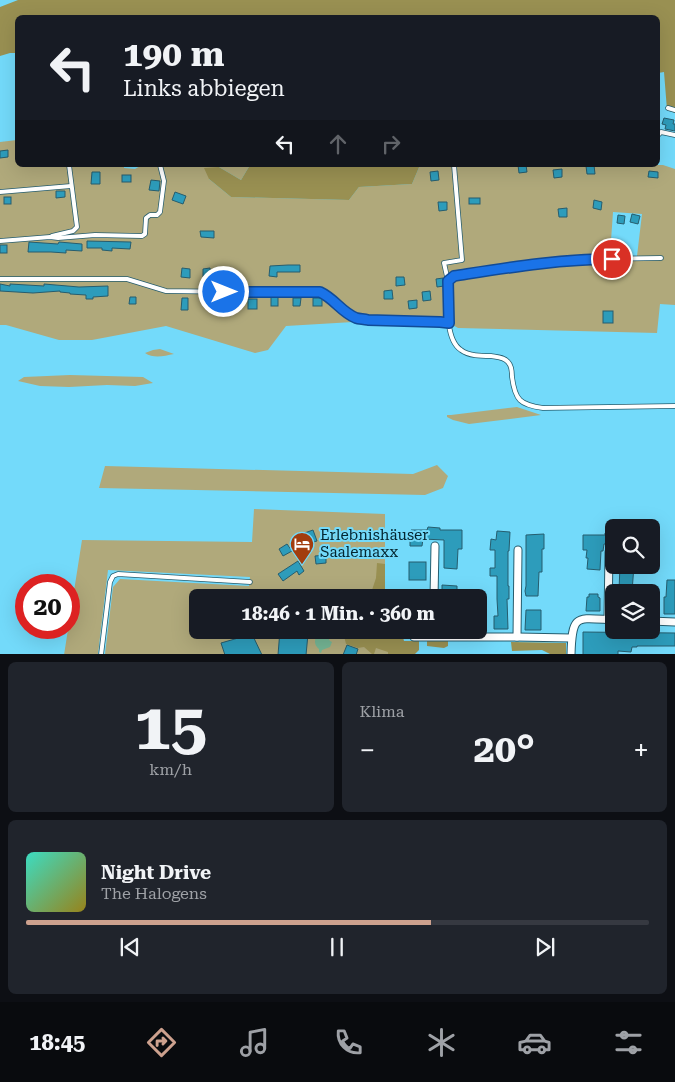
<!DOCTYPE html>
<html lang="de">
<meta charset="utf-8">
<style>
body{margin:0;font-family:"Roboto Serif",serif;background:#20242c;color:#f1f3f6;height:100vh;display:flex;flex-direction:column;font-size:19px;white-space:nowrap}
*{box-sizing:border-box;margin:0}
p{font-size:16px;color:#9ea1a6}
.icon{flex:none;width:28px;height:28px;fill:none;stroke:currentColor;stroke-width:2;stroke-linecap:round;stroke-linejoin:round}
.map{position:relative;height:654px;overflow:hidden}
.drawer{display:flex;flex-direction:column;gap:8px;padding:8px;background:#0d0f14;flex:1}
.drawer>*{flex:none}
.hud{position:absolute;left:15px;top:15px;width:645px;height:152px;border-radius:8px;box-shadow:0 5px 20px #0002;background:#171b24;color:#f1f3f6;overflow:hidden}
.tools{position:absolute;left:605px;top:519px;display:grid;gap:10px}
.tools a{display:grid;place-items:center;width:55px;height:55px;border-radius:8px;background:#171b24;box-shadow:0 5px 20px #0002;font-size:25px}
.speed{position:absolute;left:15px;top:574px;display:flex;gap:10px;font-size:25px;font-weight:700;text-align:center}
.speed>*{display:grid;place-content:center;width:65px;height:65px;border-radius:50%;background:#171b24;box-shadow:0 5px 20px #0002;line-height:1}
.speed .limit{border:8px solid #d22;background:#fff;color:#111}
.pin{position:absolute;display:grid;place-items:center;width:42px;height:42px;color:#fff;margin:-21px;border:2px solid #fff;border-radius:50%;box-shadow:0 1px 5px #0007}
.me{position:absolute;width:55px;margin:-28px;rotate:90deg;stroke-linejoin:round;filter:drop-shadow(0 0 4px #0008)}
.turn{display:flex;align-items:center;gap:18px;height:105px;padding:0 25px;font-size:22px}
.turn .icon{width:65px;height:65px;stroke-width:2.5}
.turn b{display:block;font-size:35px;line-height:42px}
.lanes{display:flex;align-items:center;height:48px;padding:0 25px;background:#0003;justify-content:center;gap:25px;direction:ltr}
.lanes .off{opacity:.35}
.big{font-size:38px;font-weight:700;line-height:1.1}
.drawer .widget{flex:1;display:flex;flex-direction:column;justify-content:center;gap:8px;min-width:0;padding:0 18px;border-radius:8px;background:#20242c}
.drawer .dial{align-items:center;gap:0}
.dial b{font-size:65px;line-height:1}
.song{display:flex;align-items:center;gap:15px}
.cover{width:60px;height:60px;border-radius:8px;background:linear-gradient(135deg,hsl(170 70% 55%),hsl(50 70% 35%))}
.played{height:5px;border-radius:2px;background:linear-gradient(90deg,#cda18e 65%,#363941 65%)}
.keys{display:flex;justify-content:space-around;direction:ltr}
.heat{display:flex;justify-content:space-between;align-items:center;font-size:28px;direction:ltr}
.drawer .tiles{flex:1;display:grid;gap:8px;grid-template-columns:1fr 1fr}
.widget:last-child{grid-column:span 2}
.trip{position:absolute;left:189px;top:589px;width:298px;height:50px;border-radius:8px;background:#171b24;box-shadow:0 5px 20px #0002;font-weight:700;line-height:50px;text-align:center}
.tabs{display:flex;height:80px;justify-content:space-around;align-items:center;background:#090b0e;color:#9ea1a6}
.tabs .icon{width:35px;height:35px}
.tabs .on{color:#cda18e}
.tabs b{font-size:22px;color:#f1f3f6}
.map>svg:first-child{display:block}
.green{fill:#b0a97b;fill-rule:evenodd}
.forest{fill:#999052}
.water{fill:#74b594}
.building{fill:#2d9cbb;stroke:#265d6e}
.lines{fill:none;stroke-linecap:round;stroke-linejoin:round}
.lane-casing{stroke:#265d6e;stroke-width:5.5}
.street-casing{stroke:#265d6e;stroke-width:9}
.lane{stroke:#fff;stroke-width:4}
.street{stroke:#fff;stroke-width:7}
.route-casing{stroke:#114b97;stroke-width:12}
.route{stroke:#1a73e8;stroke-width:9}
.labels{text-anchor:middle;stroke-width:4;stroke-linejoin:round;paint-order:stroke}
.poi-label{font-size:15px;fill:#042630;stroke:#73dafa;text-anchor:start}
</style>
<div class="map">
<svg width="675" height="655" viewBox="0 0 675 655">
<rect width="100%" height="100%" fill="#73dafa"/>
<!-- green -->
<g class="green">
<path d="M17,140l1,25h106v3l11,1 7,-4h108l-9,15 -22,-13 -10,12 22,18 118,3 10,-13 53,-3 8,-19h243l12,4v136l-15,-1 -3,29 -199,-5 -14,-8 -91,2 -67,4 -18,24 -13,3 -89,-27 -74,14h-33l-53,-15h-6v-183zM613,212l29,2 -5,42 -27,-1z"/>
<path d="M160,349l14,5c-10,2 -20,5 -29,-1l8,-3z"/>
<polygon points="70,375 143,377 153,383 135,386 107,385 69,387 40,386 18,381 24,377"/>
<polygon points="517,407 541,415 469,424 453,420 447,417 447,415 451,415"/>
<polygon points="437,465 448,476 443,488 425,495 99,488 105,466 413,474"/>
<polygon points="254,509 385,514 385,597 198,598 198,630 401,630 402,654 105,654 113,587 120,579 249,586 250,577 108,570 98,654 64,655 82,540 252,542"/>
</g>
<!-- forest -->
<g class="forest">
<polygon points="18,0 675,0 675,113 667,110 664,72 658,73 658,18 18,18 17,53 10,53 0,56 0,7"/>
<polygon points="250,165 420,165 412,184 359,187 349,200 231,197 209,179 204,168 219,167 241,180"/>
<polygon points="377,563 385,564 385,597 372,597 372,590 376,578"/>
<polygon points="344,630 401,630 404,641 419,641 419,650 415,654 388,654 388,652 376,648 374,654 372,654 364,647 358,648 346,644 343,632"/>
<polygon points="427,641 448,641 448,646 444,648 427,646"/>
<polygon points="511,642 566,643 566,654 550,654 542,650 512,651"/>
</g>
<!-- water -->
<path class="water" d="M322,632v2l5,2 3,5 2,1 -2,5 -8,3 -1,3 -2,-1v-3c-4,-3 -5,-7 -3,-12z"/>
<!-- building -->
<g class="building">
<polygon points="664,118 674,120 673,124 675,124 675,131 665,129 666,125 662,124"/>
<polygon points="8,150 8,157 0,158 0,151"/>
<polygon points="518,165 526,165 527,172 519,173"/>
<polygon points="594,165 595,174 587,174 586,166"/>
<polygon points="562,169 562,177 554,178 553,170"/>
<polygon points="438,171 439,180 431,181 430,172"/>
<polygon points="649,171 658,172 658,178 648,177"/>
<polygon points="92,172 100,172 100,184 91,184"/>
<rect x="122" y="175" width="9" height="7"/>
<polygon points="151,180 160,181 159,191 149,190"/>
<polygon points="56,191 65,191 65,197 56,198"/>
<polygon points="175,192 186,196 183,204 172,200"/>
<rect x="4" y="197" width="7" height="7"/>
<rect x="469" y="198" width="11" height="6"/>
<polygon points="594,200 602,202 601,210 593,208"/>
<polygon points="438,202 447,202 447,210 439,211"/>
<polygon points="567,208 567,217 559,217 558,209"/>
<polygon points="632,214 640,216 638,224 630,222"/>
<polygon points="618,215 625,216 624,224 617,223"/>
<polygon points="200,231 214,231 214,238 201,237"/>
<polygon points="87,241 131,242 130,249 112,248 112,251 102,250 102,248 87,248"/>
<polygon points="29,242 58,244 59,242 82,244 82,251 66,250 66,253 51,252 28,252"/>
<rect x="0" y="245" width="7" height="8"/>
<polygon points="288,265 300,265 300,272 277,272 277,277 269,276 270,266"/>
<polygon points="182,268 190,269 190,278 181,277"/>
<polygon points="210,268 211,277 203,277 203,269"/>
<polygon points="396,277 404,277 405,285 396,286"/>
<polygon points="443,278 444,286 437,287 436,279"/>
<polygon points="0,284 10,286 10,284 44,286 44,284 79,287 108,286 108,296 93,297 93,299 86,299 86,295 70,294 70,293 60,292 60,291 33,293 0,291"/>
<polygon points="392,290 393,299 384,299 384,291"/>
<polygon points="430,291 431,300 423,301 422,292"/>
<polygon points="130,297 136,297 136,304 129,304"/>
<rect x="271" y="297" width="7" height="9"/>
<polygon points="182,298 188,298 188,310 181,310"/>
<polygon points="205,298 211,298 212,306 205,307"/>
<polygon points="293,298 301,298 300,306 293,306"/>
<rect x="313" y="298" width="9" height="8"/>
<rect x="227" y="299" width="7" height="8"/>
<rect x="248" y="299" width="9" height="10"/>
<polygon points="417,300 417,308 409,309 408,301"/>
<rect x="603" y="311" width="10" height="12"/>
<polygon points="428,527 440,528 440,530 462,530 462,549 458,549 457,569 444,568 444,540 423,539 422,546 410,546 410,541 409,541 411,530 427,530"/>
<polygon points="313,530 317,541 306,544 307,546 300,548 296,536"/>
<polygon points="497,531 510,532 509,551 508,551 508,586 509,586 509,599 507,599 508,629 494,629 494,616 498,616 497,599 497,576 490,576 490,568 495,568 495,550 490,550 491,539 496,540"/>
<polygon points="605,533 614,533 614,544 604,544 603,551 601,551 600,570 587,569 588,558 586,558 587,550 583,550 583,535 605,535"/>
<polygon points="544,534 544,549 542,549 542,572 539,572 538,596 526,596 525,591 526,586 526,535"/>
<polygon points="287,544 292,551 283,556 279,549"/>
<polygon points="326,555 326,563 316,564 315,556"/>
<polygon points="298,561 304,571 299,575 297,571 283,581 278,574"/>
<rect x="409" y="562" width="17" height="18"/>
<polygon points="620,565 634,565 632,592 619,591"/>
<polygon points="667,580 675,580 675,614 664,614 664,597 666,597"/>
<polygon points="442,585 457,586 457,593 455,592 455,598 442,598"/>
<polygon points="589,594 598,594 598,597 600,598 600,611 586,611 587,597 589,597"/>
<polygon points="526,610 541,610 541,630 525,630"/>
<polygon points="280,630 295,630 295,633 308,634 306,655 278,655"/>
<polygon points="583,632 675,633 675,646 637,646 637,647 632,647 631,652 618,651 618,655 583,655"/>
<polygon points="252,634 262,655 225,655 221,643"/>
<polygon points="347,645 358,649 356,655 343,655"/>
</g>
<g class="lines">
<!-- lane casing -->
<g class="lane-casing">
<g id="lane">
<polyline points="668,108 675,110"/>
<polyline points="658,135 661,132 675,135"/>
<polyline points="0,192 71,186"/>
<polyline points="52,236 73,231 77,227 69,165"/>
<polyline points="0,241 50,237 58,238 95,235 142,236 145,234 146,218 150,215 157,215 160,212 164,181 160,165"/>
<path d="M661,258l-65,1 -50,4 -92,13 -6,5c0,18 -4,58 13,69 8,6 20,6 30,6 6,1 13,1 17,6 4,4 4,10 4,15 3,23 8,28 31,31l132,-2"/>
<path d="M0,279h127l39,12 154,2c11,4 13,9 22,17 7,6 16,8 25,10l73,2 9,1"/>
<polyline points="448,281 444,263 462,260 454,165"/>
<polyline points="101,655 110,582 113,576 118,574 250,582"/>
</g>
</g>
<!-- street casing -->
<g class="street-casing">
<g id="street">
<polyline points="434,598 435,546"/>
<polyline points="608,619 609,552"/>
<polyline points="651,621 675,622"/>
<polyline points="414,637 517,637 571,638"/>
<polyline points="517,637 518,550"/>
<path d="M571,655c1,-42 5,-37 43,-35"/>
</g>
</g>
<!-- lane -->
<use href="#lane" class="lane"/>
<!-- street -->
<use href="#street" class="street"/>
</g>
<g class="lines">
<!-- route casing -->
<g class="route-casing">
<path id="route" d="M224,292h96c15,7 21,20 36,26 3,1 8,1 12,2l72,2 9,1 -1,-42 6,-5c52,-8 105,-17 158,-17"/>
</g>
<!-- route -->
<use href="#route" class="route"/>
</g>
<!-- icons -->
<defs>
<g id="hotel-pin" transform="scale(1.25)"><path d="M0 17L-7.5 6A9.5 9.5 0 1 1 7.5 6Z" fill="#a23d0e" stroke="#73dafa"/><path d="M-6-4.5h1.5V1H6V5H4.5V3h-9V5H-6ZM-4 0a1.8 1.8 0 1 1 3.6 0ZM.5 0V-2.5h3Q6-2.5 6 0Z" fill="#fff"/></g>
</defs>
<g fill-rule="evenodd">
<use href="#hotel-pin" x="302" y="544"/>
</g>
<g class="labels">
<!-- poi labels -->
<g class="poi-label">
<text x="320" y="540">Erlebnishäuser<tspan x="320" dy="17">Saalemaxx</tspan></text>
</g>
</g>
</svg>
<div class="tools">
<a><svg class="icon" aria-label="search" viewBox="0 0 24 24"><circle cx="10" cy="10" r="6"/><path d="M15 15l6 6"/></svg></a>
<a><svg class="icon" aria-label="layers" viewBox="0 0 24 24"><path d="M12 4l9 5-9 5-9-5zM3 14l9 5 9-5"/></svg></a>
</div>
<div class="speed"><div class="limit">20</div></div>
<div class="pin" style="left:612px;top:259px;background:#d93025"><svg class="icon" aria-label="arrive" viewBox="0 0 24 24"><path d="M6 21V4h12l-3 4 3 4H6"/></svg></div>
<svg class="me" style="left:224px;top:292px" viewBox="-20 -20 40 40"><circle r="17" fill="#1a73e8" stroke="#fff" stroke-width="3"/><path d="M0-11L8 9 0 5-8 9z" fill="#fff"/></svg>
<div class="trip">18:46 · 1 Min. · 360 m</div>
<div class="hud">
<div class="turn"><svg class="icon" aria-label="left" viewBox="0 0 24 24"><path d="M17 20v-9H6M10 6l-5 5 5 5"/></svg><div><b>190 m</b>Links abbiegen</div></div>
<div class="lanes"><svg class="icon" aria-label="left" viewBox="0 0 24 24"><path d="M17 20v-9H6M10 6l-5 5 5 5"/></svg><svg class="icon off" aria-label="ahead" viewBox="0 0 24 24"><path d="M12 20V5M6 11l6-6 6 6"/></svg><svg class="icon off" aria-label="right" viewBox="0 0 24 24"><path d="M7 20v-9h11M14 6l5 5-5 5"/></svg></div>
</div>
</div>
<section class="drawer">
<div class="tiles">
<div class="widget dial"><b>15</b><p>km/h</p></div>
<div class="widget"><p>Klima</p>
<div class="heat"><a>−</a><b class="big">20°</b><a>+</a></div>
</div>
<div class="widget">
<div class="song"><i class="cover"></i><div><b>Night Drive</b><p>The Halogens</p></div></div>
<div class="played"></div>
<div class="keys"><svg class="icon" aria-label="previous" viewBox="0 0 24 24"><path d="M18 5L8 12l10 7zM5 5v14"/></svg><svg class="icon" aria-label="pause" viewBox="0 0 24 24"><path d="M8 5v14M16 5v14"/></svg><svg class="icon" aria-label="next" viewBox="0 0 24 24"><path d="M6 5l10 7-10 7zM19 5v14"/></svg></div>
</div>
</div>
</section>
<nav class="tabs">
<b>18:45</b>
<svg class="icon on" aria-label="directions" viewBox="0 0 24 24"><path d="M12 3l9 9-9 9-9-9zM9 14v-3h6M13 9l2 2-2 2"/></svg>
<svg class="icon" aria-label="music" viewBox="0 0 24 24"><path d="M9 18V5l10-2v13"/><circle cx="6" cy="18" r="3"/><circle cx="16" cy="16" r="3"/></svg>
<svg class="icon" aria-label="phone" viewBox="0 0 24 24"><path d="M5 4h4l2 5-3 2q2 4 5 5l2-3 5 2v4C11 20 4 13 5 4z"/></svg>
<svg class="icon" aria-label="climate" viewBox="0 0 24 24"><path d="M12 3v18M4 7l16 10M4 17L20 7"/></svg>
<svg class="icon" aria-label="car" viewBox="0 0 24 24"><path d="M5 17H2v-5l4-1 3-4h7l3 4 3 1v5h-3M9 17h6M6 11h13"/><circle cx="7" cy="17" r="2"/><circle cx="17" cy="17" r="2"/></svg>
<svg class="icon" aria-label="filters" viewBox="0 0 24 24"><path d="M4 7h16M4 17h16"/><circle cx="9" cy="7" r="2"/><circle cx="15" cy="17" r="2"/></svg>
</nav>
